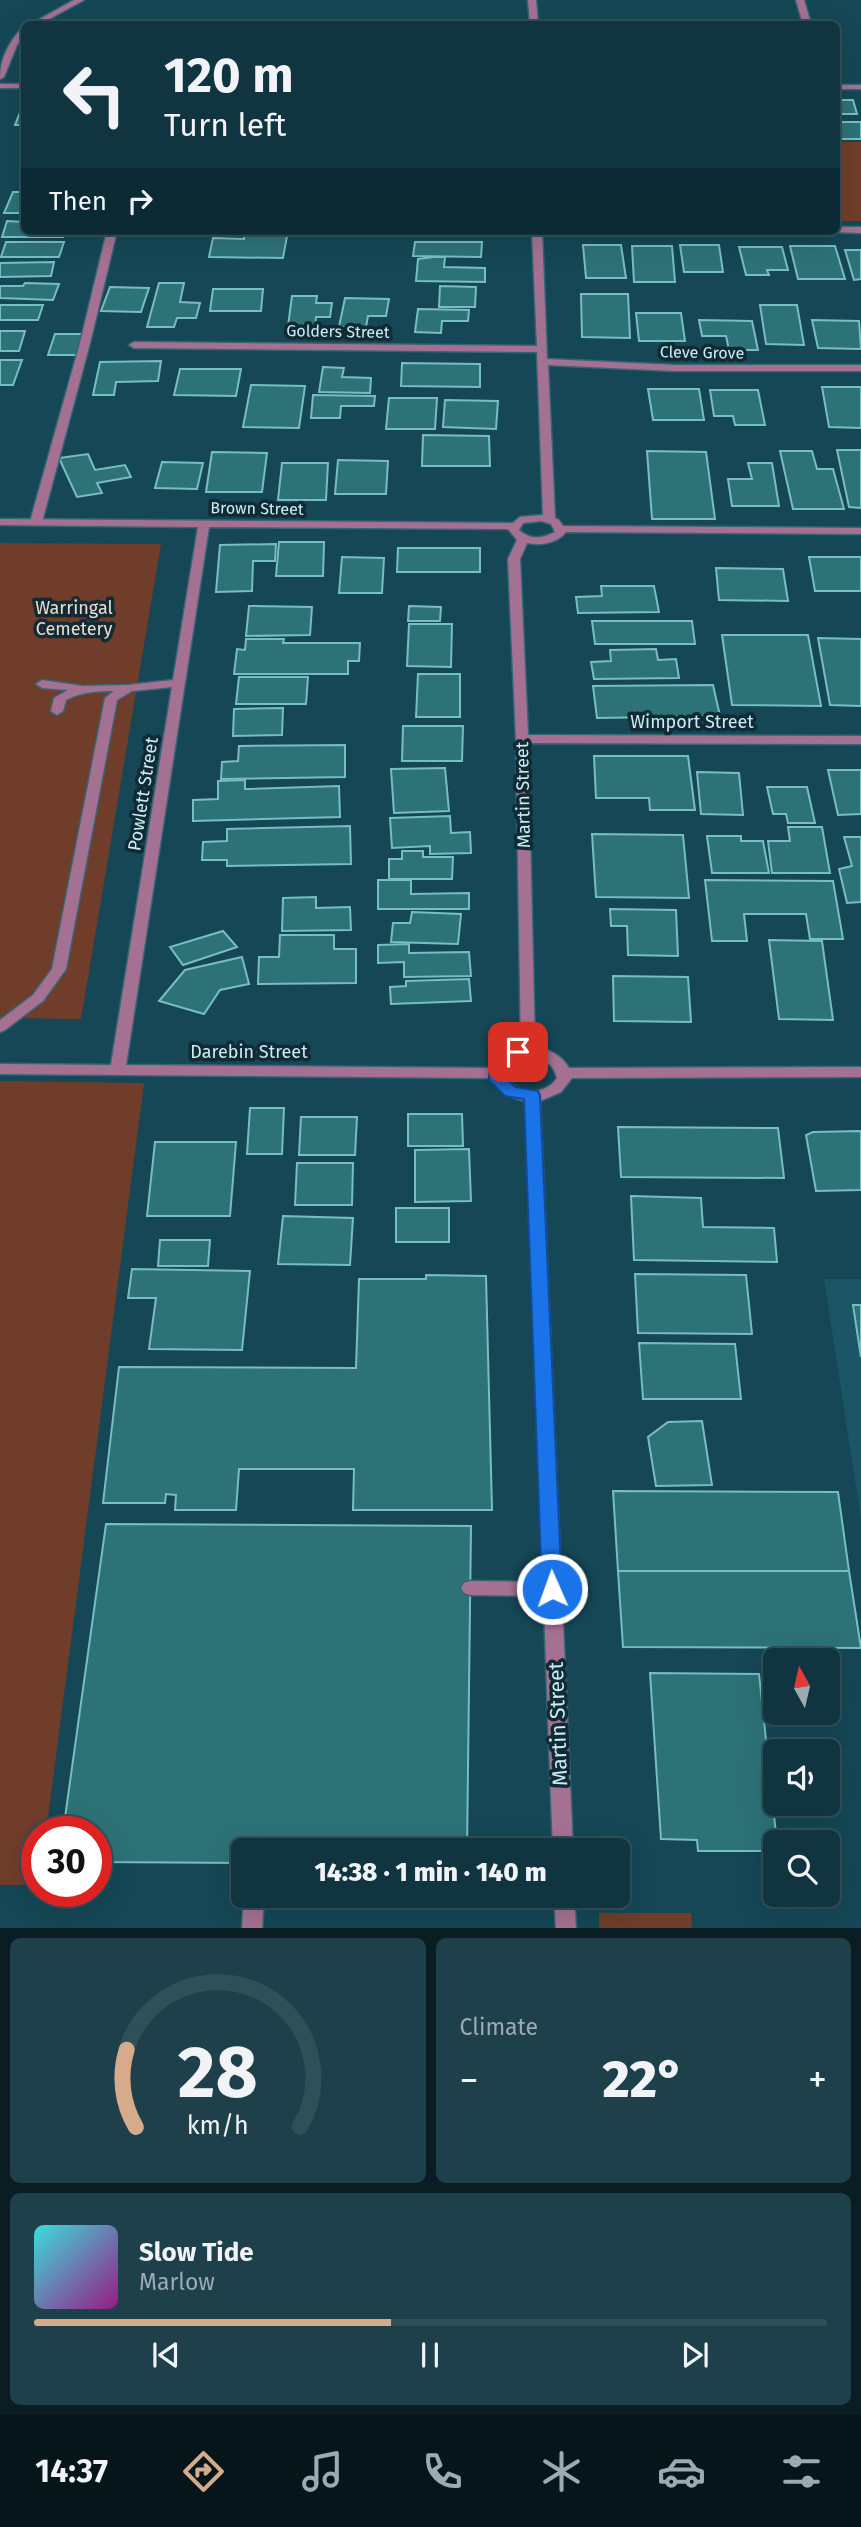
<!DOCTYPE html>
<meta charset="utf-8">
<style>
body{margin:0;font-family:"Fira Sans",sans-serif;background:#1e404b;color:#f1f3f6;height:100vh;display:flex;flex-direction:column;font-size:26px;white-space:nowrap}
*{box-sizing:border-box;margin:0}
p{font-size:23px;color:#9cabb1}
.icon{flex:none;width:38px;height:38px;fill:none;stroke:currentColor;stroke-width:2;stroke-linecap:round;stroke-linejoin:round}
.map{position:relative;height:1928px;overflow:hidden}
.drawer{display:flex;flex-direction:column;gap:10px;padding:10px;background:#091d23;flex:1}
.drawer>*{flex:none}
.guide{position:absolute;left:21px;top:21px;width:819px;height:214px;border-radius:10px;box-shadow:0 7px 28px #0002,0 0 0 2px #305059;background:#103540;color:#f1f3f6;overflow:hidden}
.needle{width:46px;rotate:352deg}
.buttons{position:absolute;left:763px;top:1648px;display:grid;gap:14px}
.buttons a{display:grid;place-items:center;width:77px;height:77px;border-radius:10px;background:#103540;box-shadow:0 7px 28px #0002,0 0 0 2px #305059;font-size:35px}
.speed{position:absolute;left:21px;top:1816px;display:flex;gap:14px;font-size:35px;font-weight:700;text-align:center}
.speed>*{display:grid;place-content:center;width:91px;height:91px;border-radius:50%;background:#103540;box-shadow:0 7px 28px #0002,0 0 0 2px #305059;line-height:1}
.speed .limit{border:10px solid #d22;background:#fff;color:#111}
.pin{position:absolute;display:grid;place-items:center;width:60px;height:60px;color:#fff;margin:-30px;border-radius:14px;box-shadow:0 4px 10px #0006}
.me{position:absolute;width:77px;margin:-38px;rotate:358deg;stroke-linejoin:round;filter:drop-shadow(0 0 5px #0008)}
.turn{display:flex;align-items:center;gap:24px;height:147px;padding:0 28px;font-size:32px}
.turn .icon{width:91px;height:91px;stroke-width:2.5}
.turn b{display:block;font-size:49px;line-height:60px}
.then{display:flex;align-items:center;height:66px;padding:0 28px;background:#0003;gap:14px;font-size:26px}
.big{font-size:52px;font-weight:800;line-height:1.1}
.drawer .tile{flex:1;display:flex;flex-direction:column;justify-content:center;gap:10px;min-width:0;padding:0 24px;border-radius:10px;background:#1e404b}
.drawer .dial{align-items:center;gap:0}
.dial svg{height:182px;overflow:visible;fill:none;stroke:#305059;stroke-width:7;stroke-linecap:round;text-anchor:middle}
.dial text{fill:#f1f3f6;stroke:none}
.song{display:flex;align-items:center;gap:21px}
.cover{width:84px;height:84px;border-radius:10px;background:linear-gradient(135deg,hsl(180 70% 55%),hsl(310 70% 35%))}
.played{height:7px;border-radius:4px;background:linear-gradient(90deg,#d6ab8b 45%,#305059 45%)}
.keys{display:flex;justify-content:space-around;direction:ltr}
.heat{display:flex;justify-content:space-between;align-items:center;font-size:38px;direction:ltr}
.drawer .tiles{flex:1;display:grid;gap:10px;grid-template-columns:1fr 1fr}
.tile:last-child{grid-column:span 2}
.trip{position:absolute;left:231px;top:1838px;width:399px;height:70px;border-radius:10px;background:#103540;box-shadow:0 7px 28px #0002,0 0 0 2px #305059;font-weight:800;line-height:70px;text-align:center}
.menu{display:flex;height:112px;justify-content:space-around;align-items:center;background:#06151a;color:#9cabb1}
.menu .icon{width:49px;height:49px}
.menu .current{color:#d6ab8b}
.menu b{font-size:32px;color:#f1f3f6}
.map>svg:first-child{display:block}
.built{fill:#1b5566}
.green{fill:#703d2a}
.building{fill:#2d7277;stroke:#77bec3;stroke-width:2}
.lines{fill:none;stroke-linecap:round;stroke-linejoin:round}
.service-casing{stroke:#366573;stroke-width:3}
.minor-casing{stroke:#366573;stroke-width:3}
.service{fill:#a57192;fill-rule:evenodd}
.minor{fill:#a57192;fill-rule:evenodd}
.route{fill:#1a73e8;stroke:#114b97;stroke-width:2}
.labels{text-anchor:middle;stroke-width:7;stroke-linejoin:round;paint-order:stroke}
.far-street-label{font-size:16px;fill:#ccebf6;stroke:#102b33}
.park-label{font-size:18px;fill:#f2dad1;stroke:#102b33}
.street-label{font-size:18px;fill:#ccebf6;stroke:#102b33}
.near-street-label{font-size:21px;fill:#ccebf6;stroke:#102b33}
</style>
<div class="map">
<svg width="861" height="1929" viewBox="0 0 861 1929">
<rect width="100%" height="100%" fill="#154756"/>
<!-- built -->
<polygon class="built" points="824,1279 861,1279 861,1519 857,1493"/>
<!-- green -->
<g class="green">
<rect x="837" y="142" width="24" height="79"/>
<polygon points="0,543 161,544 81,1019 0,1018"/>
<polygon points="0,1081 144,1083 46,1832 37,1832 37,1885 0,1885"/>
<polygon points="599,1913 691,1913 692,1928 599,1928"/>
</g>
<!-- building -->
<g class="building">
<polygon points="836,100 853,100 857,114 836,114"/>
<polygon points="23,105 24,125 15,125"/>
<rect x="836" y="122" width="25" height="17"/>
<polygon points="13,192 24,192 24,213 4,213"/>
<polygon points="7,221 24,222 24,231 65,231 63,237 2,237"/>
<rect x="421" y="231" width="59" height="3"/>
<polygon points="244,235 287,236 283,258 209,257 213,238 244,239"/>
<polygon points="6,242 64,242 59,257 1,257"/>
<polygon points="415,242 482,242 481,257 413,256"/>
<polygon points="583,245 621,245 626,278 586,278"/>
<polygon points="680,245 719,245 723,272 684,272"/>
<polygon points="632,246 672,246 675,282 634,282"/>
<polygon points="790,246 835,246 845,279 798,279"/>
<polygon points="739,247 782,247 788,270 767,270 769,275 746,275"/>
<polygon points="845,250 861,250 861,279 854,280"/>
<polygon points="434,257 445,257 444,267 485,268 485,282 416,281 418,259"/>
<polygon points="54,262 51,276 0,277 0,263"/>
<polygon points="25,283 59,284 53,300 0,298 0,286 23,286"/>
<polygon points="159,283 184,283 180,302 200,303 196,318 177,318 174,327 147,327"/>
<polygon points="440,286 476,287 475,307 439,307"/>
<polygon points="110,287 149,288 141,312 101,311"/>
<polygon points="213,289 263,289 261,311 210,311"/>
<polygon points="581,294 628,294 630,338 582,337"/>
<polygon points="292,296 317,296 316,303 332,303 330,317 316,317 315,326 288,326"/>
<polygon points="345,298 389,299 386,316 368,316 366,327 339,327"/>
<polygon points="0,305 43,305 38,320 0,320"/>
<polygon points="760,305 797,305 804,345 766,344"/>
<polygon points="418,309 469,310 468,321 442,321 441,333 415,332"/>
<polygon points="636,313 681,313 685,341 639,341"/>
<polygon points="699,320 752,321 758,350 729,350 726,336 702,336"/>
<polygon points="812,320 859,321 861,349 818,348"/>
<polygon points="0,331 25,331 19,351 0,351"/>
<polygon points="55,334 85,334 78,355 48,355"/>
<polygon points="0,360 22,360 13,385 0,385"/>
<polygon points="161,361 158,381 116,382 114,395 93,395 100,362"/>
<polygon points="402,363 480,364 480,387 401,386"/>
<polygon points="323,367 344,368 342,377 371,378 370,393 319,392"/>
<polygon points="180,369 241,369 236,396 174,395"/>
<polygon points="251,385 305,386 299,428 243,427"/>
<polygon points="822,387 861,387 861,428 829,427"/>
<polygon points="648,389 699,389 704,420 653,420"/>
<polygon points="710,390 758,390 765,425 735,425 733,416 714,416"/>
<polygon points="313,395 375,396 374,406 341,406 340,418 311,418"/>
<polygon points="389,398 437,398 435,429 386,429"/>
<polygon points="445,400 498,401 496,429 443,427"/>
<polygon points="423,435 489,436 490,466 422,466"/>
<polygon points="837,450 861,450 861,508 849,507"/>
<polygon points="647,451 706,452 715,519 652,519"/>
<polygon points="780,451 812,451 817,469 833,469 844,509 793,509"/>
<polygon points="212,452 267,453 262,492 206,492"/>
<polygon points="88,454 95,470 125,465 131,477 97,483 102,493 77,497 59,458"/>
<polygon points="338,460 388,461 386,494 335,494"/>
<polygon points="162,462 203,463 197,489 155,488"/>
<polygon points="282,463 328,463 326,500 278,500"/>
<polygon points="748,463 772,463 779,506 732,506 728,479 752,479"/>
<polygon points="279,542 324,542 323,576 276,576"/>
<polygon points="276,544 275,561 253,561 252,591 216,592 220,545"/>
<polygon points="398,548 480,548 480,572 397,572"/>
<polygon points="342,557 384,558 382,593 339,593"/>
<polygon points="809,557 861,557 861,591 815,591"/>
<polygon points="716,568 783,569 788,601 719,600"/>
<polygon points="601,586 654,586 659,612 578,613 576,597 602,596"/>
<polygon points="249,606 312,607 310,635 246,636"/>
<polygon points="409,606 441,607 440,621 408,621"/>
<polygon points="592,621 692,621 695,644 595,644"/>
<polygon points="409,624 452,624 451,667 407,666"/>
<polygon points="722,635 808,635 821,706 732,705"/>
<polygon points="818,638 861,639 861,706 830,705"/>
<polygon points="246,639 284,639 283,643 360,643 359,661 348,661 348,674 234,674 237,649 245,650"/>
<polygon points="656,649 658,660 676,659 679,678 594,679 591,662 611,661 610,650"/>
<polygon points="418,674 460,674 460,717 416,717"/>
<polygon points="239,677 308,677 306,704 236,704"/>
<polygon points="713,685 720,716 597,718 593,686"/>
<polygon points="283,708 282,735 233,736 234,709"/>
<polygon points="403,726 463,726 462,761 402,761"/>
<polygon points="345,745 345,777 221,779 222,762 238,761 239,746"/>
<polygon points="594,756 688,756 695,810 650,810 649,798 596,798"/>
<polygon points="445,768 449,811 394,813 391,769"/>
<polygon points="828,770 861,770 861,814 838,815"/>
<polygon points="697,772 739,773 743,815 701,814"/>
<polygon points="245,780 245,789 339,786 340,817 193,821 193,800 218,799 218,781"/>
<polygon points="767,787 807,787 815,823 788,823 786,814 773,814"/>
<polygon points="450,816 451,833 470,832 471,853 430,854 430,846 392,848 390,818"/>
<polygon points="350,826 351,864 227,866 227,860 202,860 203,842 227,841 227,829"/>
<polygon points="788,827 822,827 830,873 772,873 768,841 790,841"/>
<polygon points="592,834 683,835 689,898 596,897"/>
<polygon points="707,836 741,836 741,841 763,841 769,873 712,873"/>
<polygon points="844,837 861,837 861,902 847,903 839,869 852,866"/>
<polygon points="402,851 423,851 423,857 453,857 452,879 389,879 389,859 402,859"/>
<polygon points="378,880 411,880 411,894 469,893 469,909 378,909"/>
<polygon points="705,880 833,881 843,939 810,939 806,914 744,914 747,941 712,941"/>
<polygon points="316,897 316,908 350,907 351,930 282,931 283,898"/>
<polygon points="610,909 676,910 678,956 628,955 627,926 611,926"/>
<polygon points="412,912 461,914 458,944 391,942 393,923 410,923"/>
<polygon points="223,931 237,947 183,965 170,947"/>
<polygon points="280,935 334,935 334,949 356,949 356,983 258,984 259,957 279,957"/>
<polygon points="769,940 822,941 833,1020 779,1019"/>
<polygon points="409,944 409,953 469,952 471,976 404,977 404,962 378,963 378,945"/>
<polygon points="242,957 249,984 220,990 204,1014 159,1001 185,970"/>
<polygon points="613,976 688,977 691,1022 614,1021"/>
<polygon points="469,979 471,1001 391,1004 390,987 406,986 406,981"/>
<polygon points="250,1108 284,1108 282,1154 247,1154"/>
<polygon points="408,1114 462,1114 463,1146 408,1146"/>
<polygon points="301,1117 357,1117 355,1155 299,1155"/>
<polygon points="618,1127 778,1128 784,1178 621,1177"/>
<polygon points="861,1131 861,1190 816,1191 806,1135 813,1132"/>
<polygon points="155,1142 236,1142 230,1216 147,1216"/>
<polygon points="469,1149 471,1201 415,1202 415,1150"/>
<polygon points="297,1163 353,1163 352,1205 295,1205"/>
<polygon points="631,1196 701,1198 703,1227 774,1228 777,1262 634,1260"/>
<rect x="396" y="1208" width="53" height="34"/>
<polygon points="283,1216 353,1218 350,1265 278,1264"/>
<polygon points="160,1240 210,1240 208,1266 158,1266"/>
<polygon points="132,1269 250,1271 242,1350 149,1349 156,1298 128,1298"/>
<polygon points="635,1274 746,1275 752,1334 638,1333"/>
<polygon points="426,1275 486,1276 492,1510 353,1510 354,1469 239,1469 236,1510 175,1510 176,1495 166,1494 165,1503 103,1503 119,1367 356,1368 359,1279 426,1279"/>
<polygon points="853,1305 861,1305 861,1357"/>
<polygon points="639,1343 735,1344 741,1399 643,1399"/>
<polygon points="702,1421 712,1485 656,1486 648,1437 668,1422"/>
<polygon points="613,1491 838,1492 849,1571 618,1571"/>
<polygon points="106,1524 471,1526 467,1850 243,1850 243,1863 96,1862 96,1832 63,1832"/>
<polygon points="618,1571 849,1571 861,1648 623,1647"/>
<polygon points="650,1673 759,1674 777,1843 775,1851 698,1851 697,1840 661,1839"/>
</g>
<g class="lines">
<!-- service casing -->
<g class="service-casing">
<g id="service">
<polygon points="107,231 117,231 90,343 42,522 36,525 32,524 30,522 80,343"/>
<polygon points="470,1581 552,1582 558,1584 561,1589 558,1594 552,1596 470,1595 464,1593 461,1588 464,1583"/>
<polygon points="244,1895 264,1895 262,1929 242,1929"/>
</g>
</g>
<!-- minor casing -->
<g class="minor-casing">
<g id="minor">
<polygon points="74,0 84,0 40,24 31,24"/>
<polygon points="528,0 536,0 538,24 530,24"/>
<polygon points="796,0 804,0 811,24 803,24"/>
<path d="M21,29h3v6l-7,10 -13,32 -4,2c0,-20 8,-35 21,-50z"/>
<rect x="0" y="84" width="24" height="4"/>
<rect x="836" y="85" width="25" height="4"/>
<polygon points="836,227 861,227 861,233 833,232 836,231"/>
<path d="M532,231h10l5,128 128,6h186v6h-186l-127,-6 7,153 4,2 4,6 298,2v6l-295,-2c-9,11 -25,14 -39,11l-7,16 8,176 333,1v8l-333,-1 7,305c14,0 27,8 34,20l292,-1v10l-289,1 -11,14 -21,9 33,749h-20l-28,-749c-15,-4 -28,-9 -34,-23l-491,-4v-10l111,1 61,-378 -40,4 -15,9 -51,269 -23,32 -38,29 -5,2v-12l33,-25 19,-26 53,-271 9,-7c-17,0 -33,1 -48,9l-3,11 -6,4 -6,-4 3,-13 14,-8 -26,-2 -6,-4 6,-4 41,6 45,-1 45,-5 25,-153 -198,-2v-6l513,4 7,-6 23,-2 -6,-163 -403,-4 -5,-3 5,-3 403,4zM541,521l10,3 4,8c-13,7 -25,8 -36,-2l4,-7zM209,527l299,2 9,11 -9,19 8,180 5,311c-13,1 -25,6 -31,18l-364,-3zM538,1057c11,5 16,10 19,21 -13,20 -45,16 -53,-6 5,-14 21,-13 34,-15z"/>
<polygon points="554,1895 574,1895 576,1929 556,1929"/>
</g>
</g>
<!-- service -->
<use href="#service" class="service"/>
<!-- minor -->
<use href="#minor" class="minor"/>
</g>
<!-- route -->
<path class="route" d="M518,1047l8,5 -18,12 -2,14 10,9 22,4 2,4 22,494 -3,6h-14l-3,-6 -18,-490 -19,-3 -16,-16c0,-20 9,-28 29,-33z"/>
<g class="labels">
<!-- far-street labels -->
<g class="far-street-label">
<text transform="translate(338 331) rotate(1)" y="6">Golders Street</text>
<text transform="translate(702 352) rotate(1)" y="6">Cleve Grove</text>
<text transform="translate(257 508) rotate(1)" y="6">Brown Street</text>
</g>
<!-- park labels -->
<g class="park-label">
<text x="74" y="614">Warringal<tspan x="74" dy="21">Cemetery</tspan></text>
</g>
<!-- street labels -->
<g class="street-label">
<text x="692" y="728">Wimport Street</text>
<text transform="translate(143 794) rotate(-81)" y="6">Powlett Street</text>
<text transform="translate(523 795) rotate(-91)" y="6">Martin Street</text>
<text x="249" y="1058">Darebin Street</text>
</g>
<!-- near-street labels -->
<g class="near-street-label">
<text transform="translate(558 1724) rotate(-92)" y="7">Martin Street</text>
</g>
</g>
</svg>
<div class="buttons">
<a><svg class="needle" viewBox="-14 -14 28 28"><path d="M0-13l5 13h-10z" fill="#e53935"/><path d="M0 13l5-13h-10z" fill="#9cabb1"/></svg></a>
<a><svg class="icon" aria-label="sound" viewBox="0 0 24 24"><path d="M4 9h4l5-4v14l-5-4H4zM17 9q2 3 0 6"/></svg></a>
<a><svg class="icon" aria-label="search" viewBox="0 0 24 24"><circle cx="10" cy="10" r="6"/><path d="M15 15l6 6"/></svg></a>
</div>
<div class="speed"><div class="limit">30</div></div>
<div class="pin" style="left:518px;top:1052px;background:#d93025"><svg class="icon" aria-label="arrive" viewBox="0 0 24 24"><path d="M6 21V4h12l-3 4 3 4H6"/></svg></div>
<svg class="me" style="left:552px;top:1589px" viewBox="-20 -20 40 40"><circle r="17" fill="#1a73e8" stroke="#fff" stroke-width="3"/><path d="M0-11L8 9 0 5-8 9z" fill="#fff"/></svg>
<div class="trip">14:38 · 1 min · 140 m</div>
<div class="guide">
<div class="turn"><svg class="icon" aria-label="left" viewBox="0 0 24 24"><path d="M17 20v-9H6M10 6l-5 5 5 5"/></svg><div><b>120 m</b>Turn left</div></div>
<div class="then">Then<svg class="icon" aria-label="right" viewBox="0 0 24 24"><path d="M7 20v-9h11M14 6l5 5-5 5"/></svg></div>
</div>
</div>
<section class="drawer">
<div class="tiles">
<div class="tile dial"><svg viewBox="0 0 100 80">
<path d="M14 69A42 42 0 1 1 86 69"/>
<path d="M14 69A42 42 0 0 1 10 35" stroke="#d6ab8b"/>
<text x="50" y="56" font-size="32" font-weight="700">28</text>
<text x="50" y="72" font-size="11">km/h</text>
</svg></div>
<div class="tile"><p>Climate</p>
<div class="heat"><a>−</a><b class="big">22°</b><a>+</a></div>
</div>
<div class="tile">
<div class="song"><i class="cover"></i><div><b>Slow Tide</b><p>Marlow</p></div></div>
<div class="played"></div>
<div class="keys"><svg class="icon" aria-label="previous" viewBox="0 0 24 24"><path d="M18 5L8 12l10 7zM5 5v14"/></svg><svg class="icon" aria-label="pause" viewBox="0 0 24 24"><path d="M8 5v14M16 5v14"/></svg><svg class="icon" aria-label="next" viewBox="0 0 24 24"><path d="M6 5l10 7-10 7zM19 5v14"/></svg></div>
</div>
</div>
</section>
<nav class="menu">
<b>14:37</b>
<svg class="icon current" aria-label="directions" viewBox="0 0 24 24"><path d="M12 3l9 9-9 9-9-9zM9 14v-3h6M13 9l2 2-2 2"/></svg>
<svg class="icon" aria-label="music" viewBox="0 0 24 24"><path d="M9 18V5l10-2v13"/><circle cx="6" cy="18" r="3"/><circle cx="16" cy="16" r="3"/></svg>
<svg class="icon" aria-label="phone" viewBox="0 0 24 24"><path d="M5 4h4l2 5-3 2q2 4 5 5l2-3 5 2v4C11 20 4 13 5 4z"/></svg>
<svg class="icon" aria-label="climate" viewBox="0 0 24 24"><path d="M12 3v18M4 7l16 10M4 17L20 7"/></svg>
<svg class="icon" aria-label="car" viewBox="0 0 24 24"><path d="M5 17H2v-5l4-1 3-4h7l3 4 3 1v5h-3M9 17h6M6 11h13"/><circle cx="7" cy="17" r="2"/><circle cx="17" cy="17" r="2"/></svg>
<svg class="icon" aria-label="filters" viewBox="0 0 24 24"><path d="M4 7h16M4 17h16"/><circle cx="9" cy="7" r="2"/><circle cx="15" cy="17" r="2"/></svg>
</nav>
